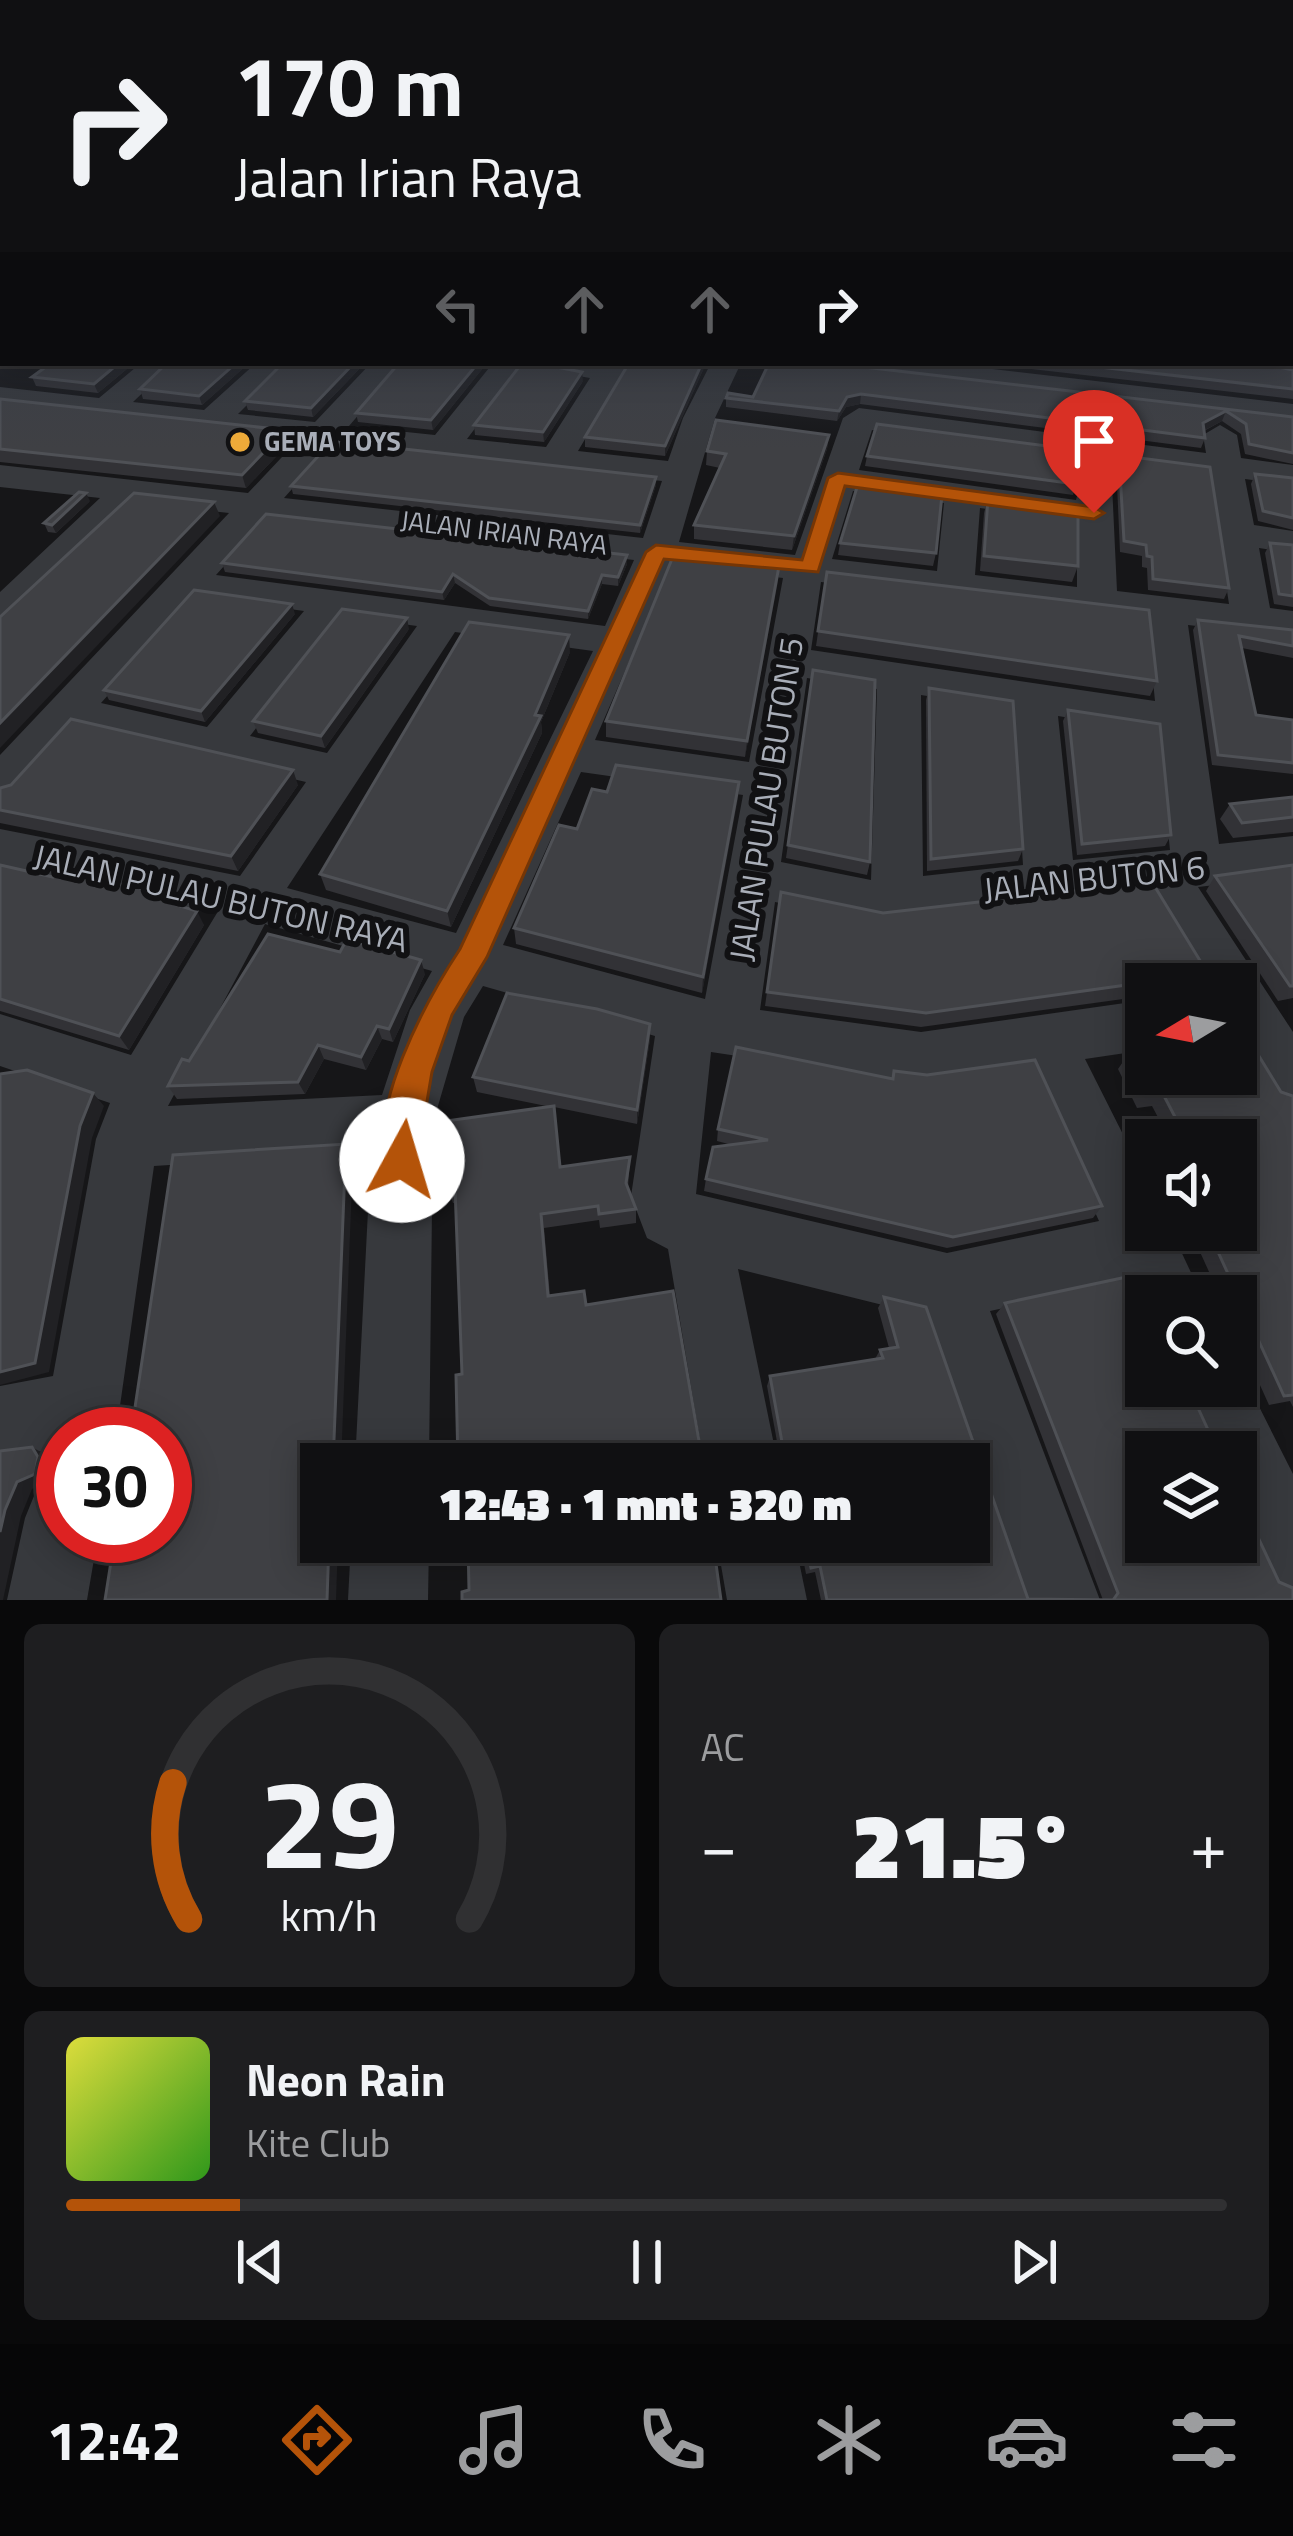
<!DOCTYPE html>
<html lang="id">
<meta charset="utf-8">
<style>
body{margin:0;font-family:"Titillium Web",sans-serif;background:#1e1e20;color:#f1f3f6;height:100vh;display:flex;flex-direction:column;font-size:45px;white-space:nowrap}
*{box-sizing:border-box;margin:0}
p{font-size:39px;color:#9c9d9f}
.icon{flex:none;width:66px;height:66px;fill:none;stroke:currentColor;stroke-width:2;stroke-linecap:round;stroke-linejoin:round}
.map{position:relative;height:1600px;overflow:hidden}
.drawer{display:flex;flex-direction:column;gap:24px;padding:24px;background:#09090a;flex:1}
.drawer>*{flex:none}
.hud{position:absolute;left:0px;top:0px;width:1293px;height:366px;box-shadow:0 6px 30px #0003,0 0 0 3px #303032;background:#101012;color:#f1f3f6;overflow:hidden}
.needle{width:78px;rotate:260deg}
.tools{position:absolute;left:1125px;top:963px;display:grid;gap:24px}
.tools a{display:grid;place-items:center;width:132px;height:132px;border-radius:0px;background:#101012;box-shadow:0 6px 30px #0003,0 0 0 3px #303032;font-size:60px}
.speed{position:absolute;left:36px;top:1407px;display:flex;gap:24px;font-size:60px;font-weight:700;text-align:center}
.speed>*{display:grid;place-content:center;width:156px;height:156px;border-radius:50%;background:#101012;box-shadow:0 6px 30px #0003,0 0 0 3px #303032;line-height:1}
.speed .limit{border:18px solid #d22;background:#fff;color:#111}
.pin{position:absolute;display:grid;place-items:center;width:102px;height:102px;color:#fff;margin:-123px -51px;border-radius:50% 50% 50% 0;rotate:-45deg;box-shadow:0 0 12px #0007}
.pin .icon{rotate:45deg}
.me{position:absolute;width:132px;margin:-66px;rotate:6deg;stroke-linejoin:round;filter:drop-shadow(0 0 9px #0008)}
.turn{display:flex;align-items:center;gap:42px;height:252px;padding:0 36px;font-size:54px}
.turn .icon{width:156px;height:156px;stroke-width:2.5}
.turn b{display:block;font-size:84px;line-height:102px}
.lanes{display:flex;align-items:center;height:114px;padding:0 36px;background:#0003;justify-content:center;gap:60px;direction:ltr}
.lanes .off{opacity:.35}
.big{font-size:90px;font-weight:800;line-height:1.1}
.drawer .widget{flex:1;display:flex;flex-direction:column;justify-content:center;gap:18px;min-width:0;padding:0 42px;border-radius:18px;background:#1e1e20}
.drawer .dial{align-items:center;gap:0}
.dial svg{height:312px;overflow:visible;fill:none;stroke:#303032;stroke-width:7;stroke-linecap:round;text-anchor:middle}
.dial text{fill:#f1f3f6;stroke:none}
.song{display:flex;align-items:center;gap:36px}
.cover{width:144px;height:144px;border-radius:18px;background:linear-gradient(135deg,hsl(60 70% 55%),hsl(110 70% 35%))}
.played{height:12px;border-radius:6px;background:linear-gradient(90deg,#b45309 15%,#303032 15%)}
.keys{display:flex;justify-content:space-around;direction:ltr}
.heat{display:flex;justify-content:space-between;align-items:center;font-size:66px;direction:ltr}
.drawer .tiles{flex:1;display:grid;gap:24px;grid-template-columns:1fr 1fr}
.widget:last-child{grid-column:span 2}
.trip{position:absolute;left:300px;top:1443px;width:690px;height:120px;border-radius:0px;background:#101012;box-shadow:0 6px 30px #0003,0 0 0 3px #303032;font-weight:800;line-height:120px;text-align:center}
.dock{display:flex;height:192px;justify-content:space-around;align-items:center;background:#060607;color:#9c9d9f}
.dock .icon{width:84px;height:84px}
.dock .active{color:#b45309}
.dock b{font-size:54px;color:#f1f3f6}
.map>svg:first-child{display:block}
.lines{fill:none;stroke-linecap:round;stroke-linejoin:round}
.minor{fill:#37393d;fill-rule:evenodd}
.wall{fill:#323236;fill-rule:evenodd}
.shaded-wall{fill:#212124}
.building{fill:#3f4044;stroke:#4f5156;stroke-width:3;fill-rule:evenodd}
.route{fill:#b45309;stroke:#753606;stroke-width:3}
.poi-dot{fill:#edaa39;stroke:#111113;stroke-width:4.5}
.labels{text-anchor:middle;stroke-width:12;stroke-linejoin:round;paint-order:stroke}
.far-poi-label{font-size:27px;font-weight:bold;fill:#a9aeb8;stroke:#111113;text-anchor:start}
.far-street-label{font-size:27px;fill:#a9aeb8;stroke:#111113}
.street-label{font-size:33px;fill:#a9aeb8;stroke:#111113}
</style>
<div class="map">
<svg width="1293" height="1600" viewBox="0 0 1293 1600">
<rect width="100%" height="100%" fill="#161618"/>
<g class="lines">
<!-- minor -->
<g class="minor">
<rect x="0" y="229" width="3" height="16"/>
<polygon points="1290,303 1293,304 1293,331 1290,330"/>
<polygon points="1290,357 1293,376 1256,369 1252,363 1290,363"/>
<path d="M141,363h33l-41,39 71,8 52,-47h33l-51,51 77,8 56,-59h32l-54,63 86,9 58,-72h31l-57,76 79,8 44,-69 -52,-9 -4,-6h96l-52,88 90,10 15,-43 28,-55h30l-26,55 -36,124 116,13 48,-137 16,-10 347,45 -3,-18 17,-10 17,10 4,23 52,7v20l-48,-6 9,46 39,6v22l-34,-5 11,60 23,3v26l-105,-12 31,219 74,-8v40l-95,11 95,145v79l-21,-8 -36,-61v-58h-35l-55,-92 -268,31 -103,-21 -15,108 161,22 225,-32v50l-61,9 61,121v50h25l31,66h-56v25l-19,-39 -137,29 110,289h-80l-97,-285 -185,-46 40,195h-74l-36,-215 -21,-11 -16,-42 24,-160 -172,-50 -19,31 -31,106 -4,341h-74l16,-312 -217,14 -38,268h-53v30l-10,-4 -4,-10 -49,8v-72l53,-10 43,-237 14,-36 -110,-37v-52l131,41 86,-142 -217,-46v-38l240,47 66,-94 -228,-53 -61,68 -17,5v-47l229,-242 -91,-10 -124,120 -14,4v-35l100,-94 -100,-11v-22l248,28 50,-53 -298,-33v-20l99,11zM872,430l337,44 20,130 -112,-13 -5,-107 -6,-7h-24l-6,23 -217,-30zM332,444l330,37 -19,57 -359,-40zM853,491l91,12 -7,68 -105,-12zM980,508l97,14v65l-102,-12zM267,518l367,42 -29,66 -389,-51zM671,565l112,13 -34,184 -154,-22zM821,582l326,38 8,81 -344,-51zM196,596l108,15 -97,116 -106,-24zM343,616l74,10 -90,127 -77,-17zM455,632l138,19 -137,282 -169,-45zM807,678l70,11 -6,191 -90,-18zM921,695l92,15 10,155 -100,11zM1058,716l100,16 12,118 -97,10zM581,772l162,23 -38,204 -202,-54zM265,924l167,47 -22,39 -28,85 -214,11zM711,1052l210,32 109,-16 69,153 -152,32 -251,-59z"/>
<polygon points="848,363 941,363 1293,404 1293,424 863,372"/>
<polygon points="1236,1361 1293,1474 1293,1596 1265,1585 1236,1521 1236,1452 1204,1452 1175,1386 1236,1386"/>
<polygon points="63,1480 63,1536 98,1536 87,1600 7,1600 25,1518 36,1491"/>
<polygon points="351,1542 429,1542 428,1600 348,1600"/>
<polygon points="717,1542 795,1542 807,1600 727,1600"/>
</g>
</g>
<!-- wall -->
<g class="wall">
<polygon points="134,363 98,393 36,386 32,377"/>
<polygon points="249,363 202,405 143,399 140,389"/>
<polygon points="365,363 313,417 248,410 245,401"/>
<polygon points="487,363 433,430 358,422 356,413"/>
<polygon points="629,363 706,363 665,456 585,447 585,437"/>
<polygon points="980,363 1259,363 1293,370 1293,399"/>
<polygon points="864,367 1293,417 1293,464 1245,454 1241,434 1222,421 1204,431 1205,438 1201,448 860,404 846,407 837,421 726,407 726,398 753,397"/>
<polygon points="583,381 544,442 475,435 474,425"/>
<polygon points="0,399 285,430 289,443 246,488 0,462"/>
<polygon points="829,435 827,449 792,550 694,539 694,525 720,468 706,465 707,451"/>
<polygon points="867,456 1210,467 1229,588 1224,599 1148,590 1147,568 1142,567 1142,556 1120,552 1117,484 1109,474 1080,473 1073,495 865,466"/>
<polygon points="1255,474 1293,478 1293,530 1258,521 1251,484"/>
<polygon points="656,477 656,485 640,533 293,494 291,486"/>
<polygon points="988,498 1078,566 1072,582 980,571 984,513"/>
<polygon points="90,501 56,533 48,532 44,523"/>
<polygon points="840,543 936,553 933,566 838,555"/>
<polygon points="1270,543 1293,545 1293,607 1274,604 1265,553"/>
<polygon points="222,563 627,564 618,586 602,584 588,619 490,606 455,583 444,600 225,572"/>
<polygon points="779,566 745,757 606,737 606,721"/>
<polygon points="827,572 1157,681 1150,696 816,646"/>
<polygon points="295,614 205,722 109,700 104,690"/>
<polygon points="1198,620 1293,630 1293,658 1242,648 1256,715 1293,720 1293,774 1212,765 1193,630"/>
<polygon points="409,629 325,748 258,733 253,721"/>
<polygon points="570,652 541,722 542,733 451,927 326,890 320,874"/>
<polygon points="813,670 870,862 867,875 786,858"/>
<polygon points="929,688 1023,849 1018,861 927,871 926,700"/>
<polygon points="1068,710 1171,835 1165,846 1077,855 1063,721"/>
<polygon points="739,782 702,993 516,944 514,928 577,829 607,792"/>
<polygon points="298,785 238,871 0,823 0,788"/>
<polygon points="1293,797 1293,832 1233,838 1220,819 1230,804"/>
<polygon points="0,865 53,877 172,895 177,905 204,925 129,1050 0,1011"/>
<polygon points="1293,865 1293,998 1278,1001 1206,891 1215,876"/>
<polygon points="1152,882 1207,972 1242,974 1243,1030 1281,1092 1293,1096 1293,1407 1290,1401 1269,1405 1236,1332 1236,1296 1220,1296 1190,1230 1236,1230 1236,1140 1170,1140 1152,1106 1137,1108 1118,1069 1127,1056 1146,1053 1146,1074 1236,1074 1236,984 1146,984 1146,997 1145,996 921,1027 765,1006 781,892 883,913"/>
<polygon points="425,974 393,1042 382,1039 366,1070 324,1059 305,1094 177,1099 168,1086"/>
<polygon points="650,1039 637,1124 554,1107 561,1167 630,1157 628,1188 636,1209 636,1223 600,1228 599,1220 544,1228 550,1296 462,1374 455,1203 453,1203 448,1189 551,1107 477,1092 473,1077"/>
<polygon points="894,1071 1102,1206 1093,1218 947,1248 704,1191 706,1179 732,1145 717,1141 718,1129 891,1079"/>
<path d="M1136,1275l12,21h-2v90h42l27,59 30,3 3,68 31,66 14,6v12h-472l-6,-28 -9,2 -6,-32h169v-78h-188l-14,-78 3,-10 105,-17 5,-9 9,-2 -11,-40 6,-11 42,10 102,292 75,1 -107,-286 9,-11zM1146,1452h90v90h-90z"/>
</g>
<!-- shaded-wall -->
<g class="shaded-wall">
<polygon points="119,363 134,363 98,393 94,384"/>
<polygon points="236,363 249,363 202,405 199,396"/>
<polygon points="354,363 365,363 313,417 311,408"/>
<polygon points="478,363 487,363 433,430 431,420"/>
<polygon points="702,363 706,363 665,456 665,446"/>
<polygon points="582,372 583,381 544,442 543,432"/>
<polygon points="861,394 860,404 846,407 837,421 839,411 847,397"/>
<polygon points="1226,411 1222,421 1199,433 1203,423"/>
<polygon points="285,430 289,443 246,488 242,475"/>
<polygon points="829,435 827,449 792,550 794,536"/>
<polygon points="656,477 656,485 640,533 640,525"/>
<polygon points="86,493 90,501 56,533 52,525"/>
<polygon points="214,502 220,516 0,748 0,723"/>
<polygon points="627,555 627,564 618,586 618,577"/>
<polygon points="779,566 778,582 745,757 747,741"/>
<polygon points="453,574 455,583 444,600 442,592"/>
<polygon points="602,575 602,584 588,619 588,611"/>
<polygon points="292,604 295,614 205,722 201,711"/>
<polygon points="407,618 409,629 325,748 321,736"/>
<polygon points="569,635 570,652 541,722 542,733 451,927 447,911"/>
<polygon points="293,770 298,785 238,871 231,856"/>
<polygon points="739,782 738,799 702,993 703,977"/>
<polygon points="197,911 204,925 129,1050 119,1036"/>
<polygon points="421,960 425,974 393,1042 389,1029"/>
<polygon points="650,1024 650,1039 637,1124 637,1110"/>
<polygon points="377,1026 382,1039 366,1070 361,1057"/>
<polygon points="318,1045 324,1059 305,1094 298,1082"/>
<polygon points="93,1093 104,1106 92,1138 49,1372 0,1385 0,1372 80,1126"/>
<polygon points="346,1144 353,1158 341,1464 333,1464"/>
<polygon points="32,1447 46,1455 52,1465 49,1481 32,1489 21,1516 3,1600 0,1600 0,1532 5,1510"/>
<polygon points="329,1542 338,1542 336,1600 327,1600"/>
</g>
<!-- building -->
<g class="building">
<polygon points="1290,257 1290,260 1293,259 1293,291 1290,294"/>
<polygon points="1290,310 1290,323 1293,323 1293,344 1290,349"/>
<polygon points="51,363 119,363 94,384 32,377"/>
<polygon points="167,363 236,363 199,396 140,389"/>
<polygon points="283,363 354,363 311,408 245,401"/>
<polygon points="399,363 478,363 431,420 356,413"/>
<polygon points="522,363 536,363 582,372 543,432 474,425"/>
<polygon points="629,363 702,363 665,446 585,437"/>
<polygon points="769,363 858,363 864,367 1293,417 1293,453 1249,444 1246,424 1226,411 1203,423 1205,438 861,394 847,397 839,411 726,398 728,393 753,397"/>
<polygon points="1064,363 1259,363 1293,370 1293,389"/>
<polygon points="0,399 285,430 242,475 0,449"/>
<polygon points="716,420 829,435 794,536 694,525 726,454 707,451"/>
<polygon points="877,424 1210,467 1229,588 1153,579 1152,557 1147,556 1146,545 1124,541 1120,473 1113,463 1083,463 1076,484 867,456"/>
<polygon points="332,441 656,477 640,525 291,486"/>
<polygon points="1255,474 1293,478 1293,518 1263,511"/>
<polygon points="858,484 942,495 936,553 840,543"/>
<polygon points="79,492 86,493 52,525 44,523"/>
<polygon points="134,493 214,502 0,723 0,617"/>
<polygon points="988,498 1078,511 1078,566 984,556"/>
<polygon points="266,514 627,555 618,577 602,575 588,611 489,598 453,574 442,592 222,563"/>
<polygon points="1270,543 1293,545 1293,596 1279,594"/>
<polygon points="674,554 779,566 747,741 606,721"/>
<polygon points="827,572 1149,610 1157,681 818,631"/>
<polygon points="194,590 292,604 201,711 104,690"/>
<polygon points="342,609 407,618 321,736 253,721"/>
<polygon points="1198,620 1293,630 1293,646 1239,636 1256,715 1293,720 1293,763 1218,755"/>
<polygon points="469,622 569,635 535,715 541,716 447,911 320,874"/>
<polygon points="813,670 875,680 870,862 788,845"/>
<polygon points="929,688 1013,701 1023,849 931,859"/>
<polygon points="1068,710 1160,724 1171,835 1082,844"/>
<polygon points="71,719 293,770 231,856 0,810 0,788 11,785"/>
<polygon points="616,765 739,782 703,977 514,928 559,825 577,829 592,789 607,792"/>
<polygon points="1293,797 1293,817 1242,823 1230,804"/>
<polygon points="0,865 53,877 58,871 172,895 167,902 197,911 119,1036 0,999"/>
<polygon points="1293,865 1293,986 1290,986 1215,876"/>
<polygon points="1152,882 1207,972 1242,974 1243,1030 1281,1092 1293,1096 1293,1395 1284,1396 1208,1230 1236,1230 1236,1140 1187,1140 1162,1092 1147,1094 1127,1056 1146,1053 1146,1074 1236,1074 1236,984 1156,984 1155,981 926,1013 767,992 781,892 883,913"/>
<polygon points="268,934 340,952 347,939 421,960 389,1029 377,1026 361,1057 318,1045 298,1082 168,1086 182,1059 189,1061"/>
<polygon points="507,993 597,1009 650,1024 637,1110 473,1077"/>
<polygon points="736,1047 893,1079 894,1071 927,1075 1035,1060 1102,1206 953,1237 706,1179 713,1147 768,1140 718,1129"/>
<polygon points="27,1070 93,1093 80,1126 35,1363 0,1372 0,1074"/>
<polygon points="554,1106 560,1167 630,1157 626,1183 636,1209 599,1214 598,1206 541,1214 548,1296 584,1291 586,1305 673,1291 703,1464 458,1464 456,1375 462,1374 455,1188 448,1189 446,1121"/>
<polygon points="346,1144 333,1464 321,1464 321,1542 329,1542 327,1600 105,1600 115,1536 165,1536 165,1434 131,1434 173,1155"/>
<path d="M1136,1275l12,21h-2v90h42l27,59 30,3 3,68 31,66 14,6v12h-466l-7,-34 -9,2 -6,-26h164v-78h-183l-16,-88 113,-18 -3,-8 18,-3 -14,-50 42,10 102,292 85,1 5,-7 -113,-290zM1146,1452h90v90h-90z"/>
<polygon points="1163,1289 1173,1289 1176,1296 1163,1296"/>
<polygon points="32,1447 38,1457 35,1474 17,1482 5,1510 0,1532 0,1451"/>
<polygon points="468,1542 713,1542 721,1600 462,1600 462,1592 469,1590"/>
</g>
<!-- sky -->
<linearGradient id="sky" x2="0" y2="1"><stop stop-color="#0c0c0d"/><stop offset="0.5" stop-color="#363c48"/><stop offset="1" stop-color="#363c48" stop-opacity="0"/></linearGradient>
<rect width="1293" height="450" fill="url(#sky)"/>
<!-- route -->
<path class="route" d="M838,473l256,34 10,6 -10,6 -249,-33 -27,86 -154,-13 -177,398 -35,58 -20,57 -17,100 -13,5 -13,-5c-25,-60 38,-173 71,-223l186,-397 10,-7 146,15 26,-82z"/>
<!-- markers -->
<circle class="poi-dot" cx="240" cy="442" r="12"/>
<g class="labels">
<!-- far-poi labels -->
<g class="far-poi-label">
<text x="264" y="451">GEMA TOYS</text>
</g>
<!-- far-street labels -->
<g class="far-street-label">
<text transform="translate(504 533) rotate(7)" y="9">JALAN IRIAN RAYA</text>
</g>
<!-- street labels -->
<g class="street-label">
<text transform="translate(766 799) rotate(-81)" y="12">JALAN PULAU BUTON 5</text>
<text transform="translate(1094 878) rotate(-6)" y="12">JALAN BUTON 6</text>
<text transform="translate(221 898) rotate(13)" y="12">JALAN PULAU BUTON RAYA</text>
</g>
</g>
</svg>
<div class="tools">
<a><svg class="needle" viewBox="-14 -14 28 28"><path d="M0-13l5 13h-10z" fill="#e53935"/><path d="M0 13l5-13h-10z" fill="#9c9d9f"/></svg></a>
<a><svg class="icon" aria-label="sound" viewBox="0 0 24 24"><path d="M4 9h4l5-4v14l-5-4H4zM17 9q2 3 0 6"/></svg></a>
<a><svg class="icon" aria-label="search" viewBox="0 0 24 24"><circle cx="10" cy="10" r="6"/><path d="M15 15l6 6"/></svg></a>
<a><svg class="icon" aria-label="layers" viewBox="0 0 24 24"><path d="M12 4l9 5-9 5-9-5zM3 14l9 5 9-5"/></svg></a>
</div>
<div class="speed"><div class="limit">30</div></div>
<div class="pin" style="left:1094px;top:513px;background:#d93025"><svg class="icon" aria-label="arrive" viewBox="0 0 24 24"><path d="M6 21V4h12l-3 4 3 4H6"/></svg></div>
<svg class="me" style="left:402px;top:1160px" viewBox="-20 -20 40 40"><circle r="19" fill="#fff"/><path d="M0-13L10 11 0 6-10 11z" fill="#b45309"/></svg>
<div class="trip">12:43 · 1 mnt · 320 m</div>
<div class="hud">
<div class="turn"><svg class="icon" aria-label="right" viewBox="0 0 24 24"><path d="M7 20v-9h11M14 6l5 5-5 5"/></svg><div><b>170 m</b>Jalan Irian Raya</div></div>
<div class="lanes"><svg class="icon off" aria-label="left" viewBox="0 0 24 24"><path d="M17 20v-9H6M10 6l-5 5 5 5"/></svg><svg class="icon off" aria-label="ahead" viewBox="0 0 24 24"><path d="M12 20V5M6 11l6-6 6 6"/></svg><svg class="icon off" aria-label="ahead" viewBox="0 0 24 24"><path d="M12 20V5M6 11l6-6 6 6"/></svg><svg class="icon" aria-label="right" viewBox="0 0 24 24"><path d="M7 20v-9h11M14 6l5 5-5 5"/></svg></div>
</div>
</div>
<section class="drawer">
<div class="tiles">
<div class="widget dial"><svg viewBox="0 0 100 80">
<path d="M14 69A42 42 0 1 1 86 69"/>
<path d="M14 69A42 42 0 0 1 10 34" stroke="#b45309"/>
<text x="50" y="56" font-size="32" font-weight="700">29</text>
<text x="50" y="72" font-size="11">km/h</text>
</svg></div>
<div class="widget"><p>AC</p>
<div class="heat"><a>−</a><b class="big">21.5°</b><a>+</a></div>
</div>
<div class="widget">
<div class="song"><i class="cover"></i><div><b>Neon Rain</b><p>Kite Club</p></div></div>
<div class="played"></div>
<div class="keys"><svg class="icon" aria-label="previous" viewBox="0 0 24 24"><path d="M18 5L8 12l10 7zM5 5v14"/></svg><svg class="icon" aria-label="pause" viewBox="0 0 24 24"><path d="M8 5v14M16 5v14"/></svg><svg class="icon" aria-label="next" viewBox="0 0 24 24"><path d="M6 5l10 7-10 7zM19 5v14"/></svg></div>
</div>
</div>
</section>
<nav class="dock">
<b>12:42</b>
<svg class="icon active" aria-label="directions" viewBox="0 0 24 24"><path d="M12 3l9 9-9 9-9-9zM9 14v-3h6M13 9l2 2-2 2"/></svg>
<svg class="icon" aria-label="music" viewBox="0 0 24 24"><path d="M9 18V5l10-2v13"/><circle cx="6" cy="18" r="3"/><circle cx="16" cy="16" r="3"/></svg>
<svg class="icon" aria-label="phone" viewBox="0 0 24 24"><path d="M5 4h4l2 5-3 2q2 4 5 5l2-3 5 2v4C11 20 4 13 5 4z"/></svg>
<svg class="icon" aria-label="climate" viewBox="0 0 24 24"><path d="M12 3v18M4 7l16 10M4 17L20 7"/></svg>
<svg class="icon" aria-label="car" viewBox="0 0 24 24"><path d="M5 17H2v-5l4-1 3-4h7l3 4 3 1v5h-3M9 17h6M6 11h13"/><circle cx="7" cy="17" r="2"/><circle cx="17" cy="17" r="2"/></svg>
<svg class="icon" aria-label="filters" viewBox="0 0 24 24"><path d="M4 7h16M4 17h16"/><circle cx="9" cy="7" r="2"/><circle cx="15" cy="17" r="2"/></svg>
</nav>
